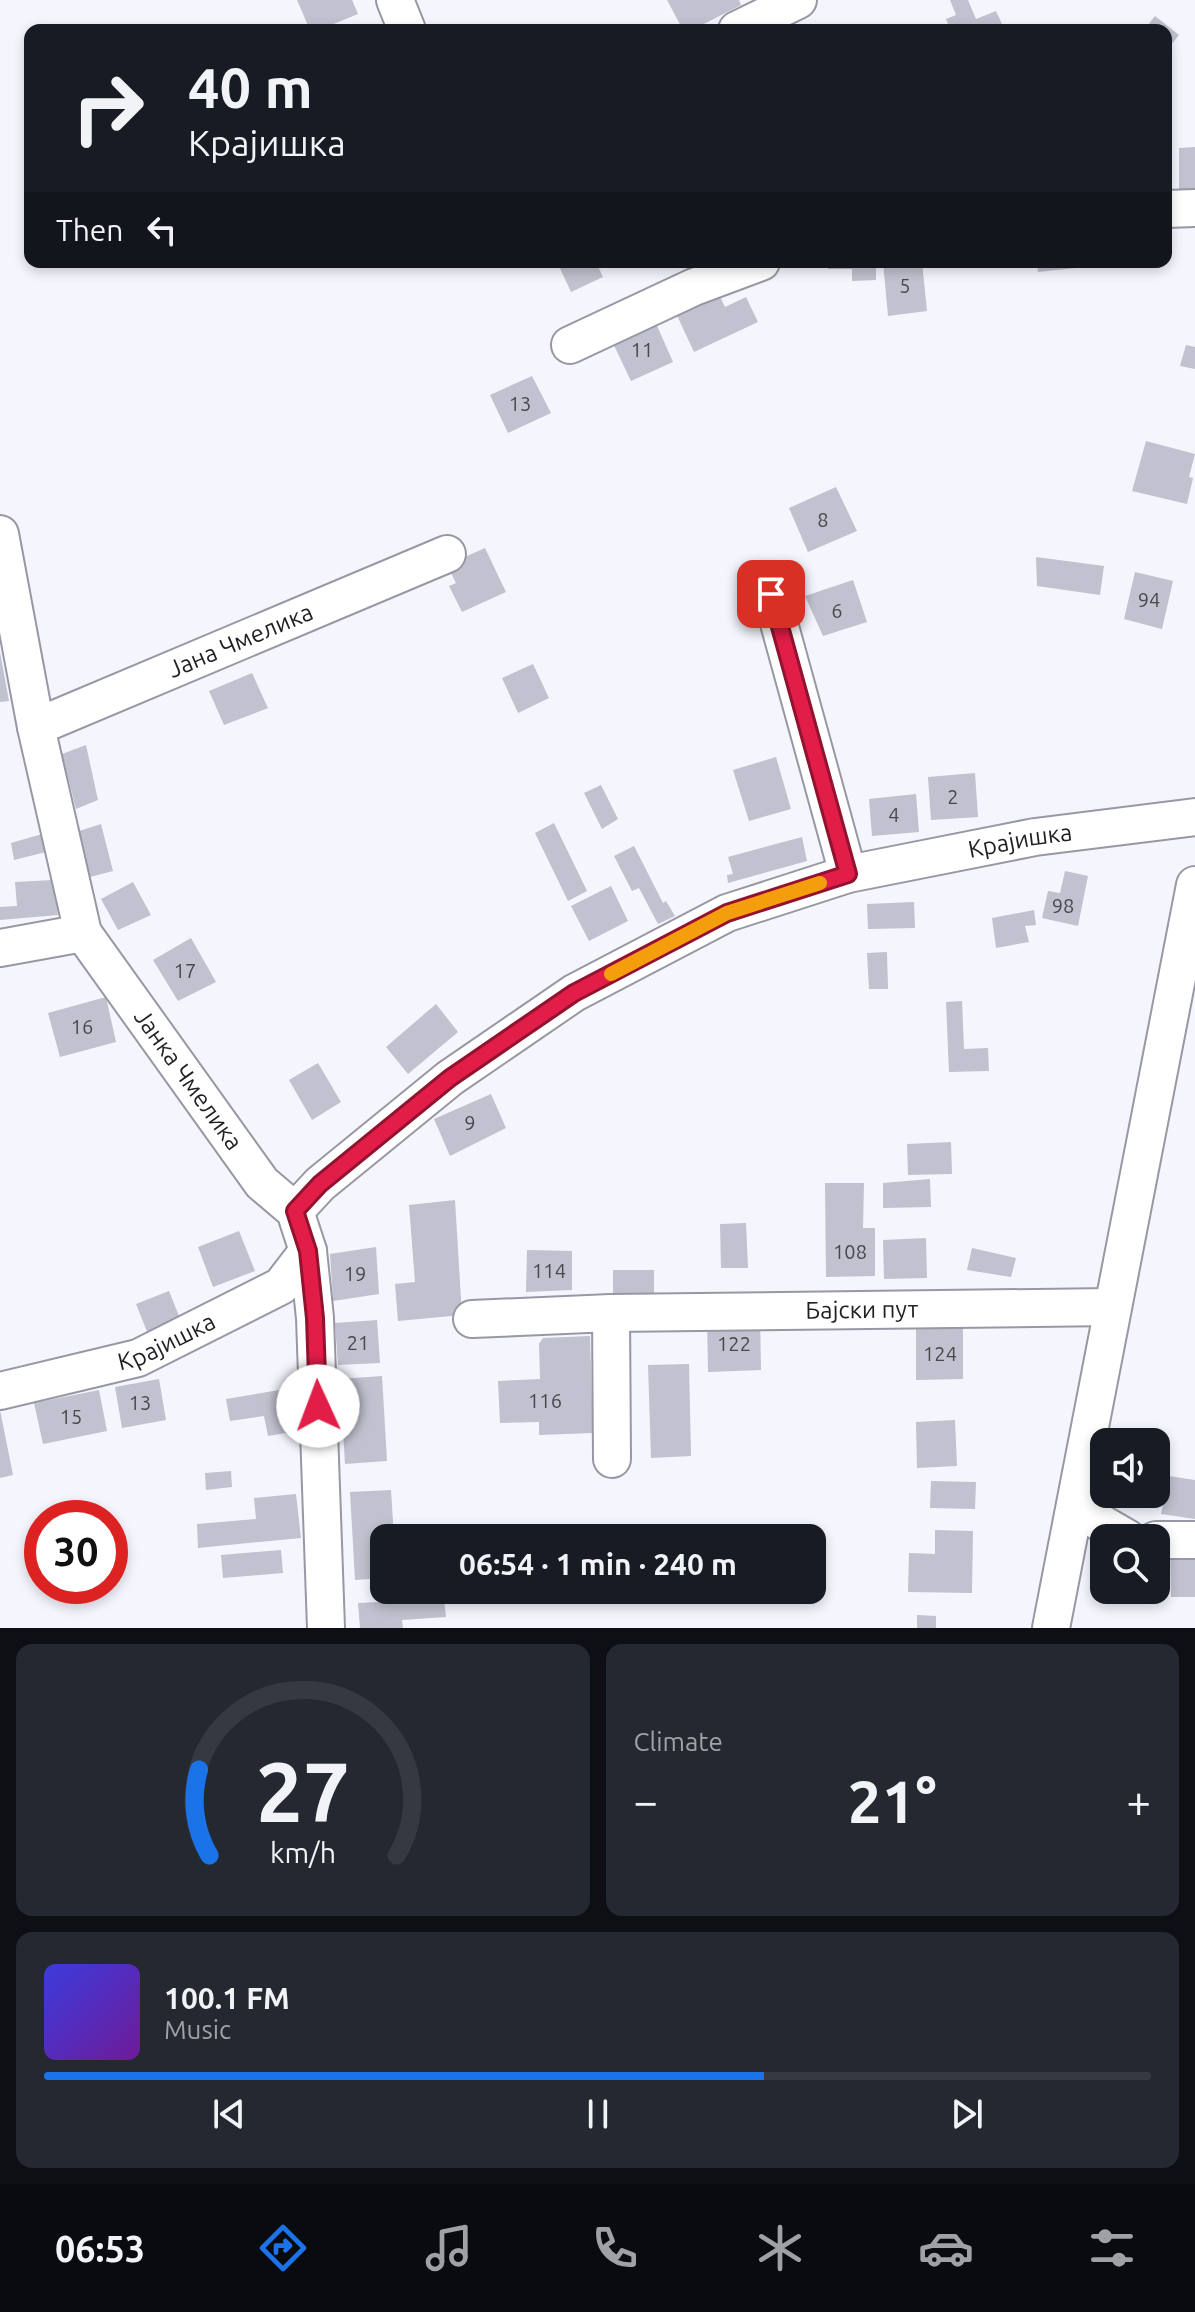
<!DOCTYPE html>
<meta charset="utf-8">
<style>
body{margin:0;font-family:Ubuntu,sans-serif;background:#242831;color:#f1f3f6;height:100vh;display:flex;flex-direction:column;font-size:30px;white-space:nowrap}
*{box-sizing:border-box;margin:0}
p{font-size:26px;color:#9ea1a6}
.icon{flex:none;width:44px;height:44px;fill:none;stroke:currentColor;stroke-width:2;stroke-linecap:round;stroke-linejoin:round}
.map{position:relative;height:1628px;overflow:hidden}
.side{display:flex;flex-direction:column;gap:16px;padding:16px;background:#0d0f14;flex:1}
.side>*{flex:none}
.top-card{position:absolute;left:24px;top:24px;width:1148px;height:244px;border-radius:16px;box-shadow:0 4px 12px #0003;background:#171b24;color:#f1f3f6;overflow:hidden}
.controls{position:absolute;left:1090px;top:1428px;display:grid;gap:16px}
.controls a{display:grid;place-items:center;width:80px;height:80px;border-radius:16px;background:#171b24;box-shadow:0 4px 12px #0003;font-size:40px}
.speed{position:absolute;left:24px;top:1500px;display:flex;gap:16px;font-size:40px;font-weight:700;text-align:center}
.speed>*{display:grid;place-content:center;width:104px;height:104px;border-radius:50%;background:#171b24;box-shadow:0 4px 12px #0003;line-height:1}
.speed .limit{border:12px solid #d22;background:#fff;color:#111}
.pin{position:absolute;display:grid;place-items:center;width:68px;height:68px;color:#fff;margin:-34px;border-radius:16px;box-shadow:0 4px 12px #0006}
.me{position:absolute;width:88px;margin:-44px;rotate:358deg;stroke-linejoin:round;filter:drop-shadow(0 0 6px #0008)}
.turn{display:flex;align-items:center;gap:28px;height:168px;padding:0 32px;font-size:36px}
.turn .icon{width:104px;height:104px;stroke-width:2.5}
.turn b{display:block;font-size:56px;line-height:68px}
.then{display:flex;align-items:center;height:76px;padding:0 32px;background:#0003;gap:16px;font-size:30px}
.big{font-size:60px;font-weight:600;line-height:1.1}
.side .widget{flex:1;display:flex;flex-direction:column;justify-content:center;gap:12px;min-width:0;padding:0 28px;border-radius:16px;background:#242831}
.side .dial{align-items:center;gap:0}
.dial svg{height:208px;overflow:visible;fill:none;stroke:#363941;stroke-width:7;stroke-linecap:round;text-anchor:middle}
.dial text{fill:#f1f3f6;stroke:none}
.song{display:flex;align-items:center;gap:24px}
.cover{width:96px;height:96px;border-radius:12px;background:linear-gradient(135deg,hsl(240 70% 55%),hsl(280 70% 35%))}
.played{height:8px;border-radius:4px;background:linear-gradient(90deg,#1a73e8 65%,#363941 65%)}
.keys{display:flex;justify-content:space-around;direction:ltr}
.heat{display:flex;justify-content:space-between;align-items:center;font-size:44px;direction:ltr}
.side .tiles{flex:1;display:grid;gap:16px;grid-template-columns:1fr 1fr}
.widget:last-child{grid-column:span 2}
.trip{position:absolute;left:370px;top:1524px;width:456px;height:80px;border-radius:16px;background:#171b24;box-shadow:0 4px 12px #0003;font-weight:600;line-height:80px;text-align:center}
.tabs{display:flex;height:128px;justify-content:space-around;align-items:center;background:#090b0e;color:#9ea1a6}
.tabs .icon{width:56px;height:56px}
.tabs .selected{color:#1a73e8}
.tabs b{font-size:36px;color:#f1f3f6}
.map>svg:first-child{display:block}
.building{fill:#c1c1cf}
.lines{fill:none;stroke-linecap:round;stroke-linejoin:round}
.minor-casing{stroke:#9898a5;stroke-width:40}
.minor{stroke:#fff;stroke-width:36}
.route-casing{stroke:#92132f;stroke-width:20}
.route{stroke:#e11d48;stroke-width:14}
.slow{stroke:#f59e0b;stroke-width:14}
.labels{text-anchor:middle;stroke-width:8;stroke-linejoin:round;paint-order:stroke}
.number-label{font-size:20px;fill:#48484f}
.street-label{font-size:24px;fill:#1f1f24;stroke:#f5f5fe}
</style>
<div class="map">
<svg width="1195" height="1628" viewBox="0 0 1195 1628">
<rect width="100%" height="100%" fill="#f5f5fe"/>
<!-- building -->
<g class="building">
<polygon points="297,0 352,0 358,14 319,30 310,30"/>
<polygon points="667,0 739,0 741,5 692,30 683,30"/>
<polygon points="950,0 968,0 976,19 996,11 1004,28 943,30 949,27 946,19 956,15"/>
<polygon points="1155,16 1179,35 1166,51 1166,30 1144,30"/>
<polygon points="1195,147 1195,189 1179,190 1179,148"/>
<polygon points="557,262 596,262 603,277 571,292"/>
<polygon points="828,262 876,262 876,280 852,281 852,269 828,269"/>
<polygon points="883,262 922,262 927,311 888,316"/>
<polygon points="1037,262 1085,262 1085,267 1038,272"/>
<polygon points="717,290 725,307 746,297 758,322 694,352 674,309"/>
<polygon points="654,319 673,362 631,381 611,339"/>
<polygon points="1186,345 1195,347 1195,369 1180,366"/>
<polygon points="532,376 551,413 508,433 490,395"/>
<polygon points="1146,441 1195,454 1189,477 1193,478 1187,504 1132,491"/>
<polygon points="836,487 857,531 808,552 789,508"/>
<polygon points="485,548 506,592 462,612 449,586 456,583 447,565"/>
<polygon points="1036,557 1104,566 1100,595 1037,586"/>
<polygon points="1135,572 1173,581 1162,629 1124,619"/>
<polygon points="853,580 867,622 823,636 805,596"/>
<polygon points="0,652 9,701 0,702"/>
<polygon points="533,664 549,698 518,713 502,678"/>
<polygon points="252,673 268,708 224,725 209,691"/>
<polygon points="86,745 98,800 76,809 62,754"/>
<polygon points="776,757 791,809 749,821 733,770"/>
<polygon points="975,773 978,817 931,820 928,777"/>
<polygon points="601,785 618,819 602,829 584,793"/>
<polygon points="916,794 919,832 872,836 869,799"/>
<polygon points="554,823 587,891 568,901 535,833"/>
<polygon points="101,824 113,871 90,877 79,831"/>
<polygon points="42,834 46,852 14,860 11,843"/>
<polygon points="802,837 807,861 728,883 727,875 733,874 728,857"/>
<polygon points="634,846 663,903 666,901 675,916 658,924 639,888 632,891 614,856"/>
<polygon points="1065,871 1088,876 1078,926 1042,918 1048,891 1060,893"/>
<polygon points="53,880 58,915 0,920 0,907 17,906 15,882"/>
<polygon points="133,882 151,915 118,930 101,899"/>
<polygon points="611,886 628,921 589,941 571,906"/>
<polygon points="914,902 915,928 868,929 867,904"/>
<polygon points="1034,910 1036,925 1025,926 1029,942 996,948 992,918"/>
<polygon points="191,938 216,982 178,1001 153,960"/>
<polygon points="887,952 888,989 869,989 867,953"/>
<polygon points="106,997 116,1042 60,1057 48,1013"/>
<polygon points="962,1001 964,1049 988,1048 989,1071 949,1072 946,1002"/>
<polygon points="436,1004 458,1032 408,1074 386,1047"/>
<polygon points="318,1063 341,1102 312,1120 289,1080"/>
<polygon points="491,1094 506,1128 450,1156 434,1119"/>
<polygon points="951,1142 952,1174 908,1175 907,1144"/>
<polygon points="930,1179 931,1207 883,1208 883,1183"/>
<polygon points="825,1183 864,1183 863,1228 875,1228 875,1276 826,1277"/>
<polygon points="455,1200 462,1315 398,1321 395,1284 415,1282 409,1205"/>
<polygon points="746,1223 748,1268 721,1268 720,1224"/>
<polygon points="239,1231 255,1271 213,1287 198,1247"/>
<polygon points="926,1238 927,1278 884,1279 883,1240"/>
<polygon points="376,1247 379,1294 333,1301 330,1254"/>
<polygon points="972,1248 1016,1258 1011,1277 967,1270"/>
<polygon points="527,1250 572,1251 572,1290 526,1292"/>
<rect x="613" y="1270" width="41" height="24"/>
<polygon points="169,1291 183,1326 150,1339 136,1304"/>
<polygon points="760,1316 761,1370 708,1372 707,1318"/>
<polygon points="377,1320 380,1363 338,1365 335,1323"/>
<polygon points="916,1328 963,1328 963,1379 916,1380"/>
<polygon points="590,1336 593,1433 539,1435 539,1422 500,1423 498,1381 540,1379 539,1344 543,1338"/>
<polygon points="689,1364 691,1456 651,1458 648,1365"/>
<polygon points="382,1376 387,1461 345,1464 340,1379"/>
<polygon points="159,1379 166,1420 122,1428 115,1387"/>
<polygon points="297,1387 304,1430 268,1436 264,1416 230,1421 226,1399"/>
<polygon points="99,1390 107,1431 43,1444 34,1403"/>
<polygon points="0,1410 13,1475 0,1478"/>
<polygon points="955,1420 957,1466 917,1468 916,1422"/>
<polygon points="231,1471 232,1487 206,1490 205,1473"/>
<polygon points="1169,1476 1195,1480 1195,1519 1161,1514"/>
<polygon points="931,1481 976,1482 975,1509 930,1508"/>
<polygon points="391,1490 394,1538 384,1538 384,1578 355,1580 350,1492"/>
<polygon points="296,1494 301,1538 198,1548 197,1524 256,1519 254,1498"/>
<polygon points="935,1530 973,1531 972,1593 908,1592 909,1553 935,1554"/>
<polygon points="1195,1547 1195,1597 1171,1597 1170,1549"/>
<polygon points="281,1550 283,1573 223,1578 221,1555"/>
<polygon points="444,1599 446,1617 402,1620 403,1628 360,1628 358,1603"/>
<polygon points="917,1615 936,1616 936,1628 917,1628"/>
</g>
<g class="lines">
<!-- minor casing -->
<g class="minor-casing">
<g id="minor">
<polyline points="395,0 407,30"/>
<polyline points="737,30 798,0"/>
<polyline points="1166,209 1195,208"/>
<polyline points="570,345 694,287 761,262"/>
<path id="s1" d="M0,534l36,193 47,206 179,250 33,28 13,40 7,67 11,310"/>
<polyline points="771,594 848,874"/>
<path id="s2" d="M36,727l411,-173"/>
<polyline points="0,948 83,933"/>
<path id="s3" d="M295,1211l25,-27 130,-106 124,-85 153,-80 121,-39 187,-37 160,-20"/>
<polyline points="611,1313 612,1459"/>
<path id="s4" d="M472,1319l139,-6 501,-6"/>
<path id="s5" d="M0,1391l138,-33 143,-72 27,-35"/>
<polyline points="1075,1508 1127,1538"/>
<polyline points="1156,1540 1195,1540"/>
<polyline points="1051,1628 1195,885"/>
</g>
</g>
<!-- minor -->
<use href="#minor" class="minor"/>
</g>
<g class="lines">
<!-- route casing -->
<g class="route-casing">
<polyline id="route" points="318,1406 315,1318 308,1251 295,1211 320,1184 450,1078 574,993 727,913 848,874 771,594"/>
</g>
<!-- route -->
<use href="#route" class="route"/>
<!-- slow -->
<polyline class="slow" points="611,974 727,913 820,883"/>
</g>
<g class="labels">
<!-- number labels -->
<g class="number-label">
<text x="905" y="293">5</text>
<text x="642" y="357">11</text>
<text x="520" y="411">13</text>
<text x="823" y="527">8</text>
<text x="1149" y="607">94</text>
<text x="837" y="618">6</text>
<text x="953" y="804">2</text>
<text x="894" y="822">4</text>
<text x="1063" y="913">98</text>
<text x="185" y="978">17</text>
<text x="82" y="1034">16</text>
<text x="470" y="1130">9</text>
<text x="850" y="1259">108</text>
<text x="549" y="1278">114</text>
<text x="355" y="1281">19</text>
<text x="358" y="1350">21</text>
<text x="734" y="1351">122</text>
<text x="940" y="1361">124</text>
<text x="545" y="1408">116</text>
<text x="140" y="1410">13</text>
<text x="71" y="1424">15</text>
</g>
<!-- street labels -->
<g class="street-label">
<text dy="8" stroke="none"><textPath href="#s2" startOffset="222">Јана Чмелика</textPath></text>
<text dy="8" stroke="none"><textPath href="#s3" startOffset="830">Крајишка</textPath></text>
<text dy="8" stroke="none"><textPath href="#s1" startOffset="588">Јанка Чмелика</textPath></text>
<text dy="8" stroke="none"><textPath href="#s4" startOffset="390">Бајски пут</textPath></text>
<text dy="8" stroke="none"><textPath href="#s5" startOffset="174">Крајишка</textPath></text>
</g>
</g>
</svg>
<div class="controls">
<a><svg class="icon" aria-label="sound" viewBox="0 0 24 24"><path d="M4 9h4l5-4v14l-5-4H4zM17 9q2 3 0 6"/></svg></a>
<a><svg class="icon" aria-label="search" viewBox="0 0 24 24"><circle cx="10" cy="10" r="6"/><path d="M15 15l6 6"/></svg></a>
</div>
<div class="speed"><div class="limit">30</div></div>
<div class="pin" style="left:771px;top:594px;background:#d93025"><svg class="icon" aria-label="arrive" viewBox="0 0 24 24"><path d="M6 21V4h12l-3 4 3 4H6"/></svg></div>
<svg class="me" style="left:318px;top:1406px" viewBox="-20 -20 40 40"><circle r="19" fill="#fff"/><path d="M0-13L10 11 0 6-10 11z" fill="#e11d48"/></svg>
<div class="trip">06:54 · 1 min · 240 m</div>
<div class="top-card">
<div class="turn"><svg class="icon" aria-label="right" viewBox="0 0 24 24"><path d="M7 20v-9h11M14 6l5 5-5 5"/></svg><div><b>40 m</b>Крајишка</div></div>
<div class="then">Then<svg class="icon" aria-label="left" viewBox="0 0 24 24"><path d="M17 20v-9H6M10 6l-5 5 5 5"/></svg></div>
</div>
</div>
<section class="side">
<div class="tiles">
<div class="widget dial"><svg viewBox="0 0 100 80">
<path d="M14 69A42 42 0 1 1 86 69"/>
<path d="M14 69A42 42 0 0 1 10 36" stroke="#1a73e8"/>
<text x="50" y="56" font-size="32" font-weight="700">27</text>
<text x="50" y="72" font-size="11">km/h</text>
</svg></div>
<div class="widget"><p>Climate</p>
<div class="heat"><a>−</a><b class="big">21°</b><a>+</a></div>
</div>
<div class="widget">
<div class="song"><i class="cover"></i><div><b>100.1 FM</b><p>Music</p></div></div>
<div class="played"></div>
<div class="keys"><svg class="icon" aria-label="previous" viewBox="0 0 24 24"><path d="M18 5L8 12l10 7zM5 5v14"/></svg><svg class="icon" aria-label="pause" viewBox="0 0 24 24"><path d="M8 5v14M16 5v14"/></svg><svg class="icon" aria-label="next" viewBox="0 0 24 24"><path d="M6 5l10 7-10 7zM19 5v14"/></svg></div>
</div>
</div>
</section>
<nav class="tabs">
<b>06:53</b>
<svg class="icon selected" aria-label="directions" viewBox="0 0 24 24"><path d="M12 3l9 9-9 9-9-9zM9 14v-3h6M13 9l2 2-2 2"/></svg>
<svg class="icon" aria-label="music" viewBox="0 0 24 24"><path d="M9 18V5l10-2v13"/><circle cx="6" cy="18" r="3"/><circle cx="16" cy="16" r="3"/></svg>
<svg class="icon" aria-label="phone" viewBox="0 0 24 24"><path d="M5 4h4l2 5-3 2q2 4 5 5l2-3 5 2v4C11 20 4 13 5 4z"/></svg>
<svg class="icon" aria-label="climate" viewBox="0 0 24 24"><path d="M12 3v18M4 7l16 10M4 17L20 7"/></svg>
<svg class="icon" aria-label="car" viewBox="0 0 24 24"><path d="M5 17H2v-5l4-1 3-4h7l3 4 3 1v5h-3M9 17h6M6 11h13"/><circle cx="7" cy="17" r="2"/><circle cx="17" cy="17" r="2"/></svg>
<svg class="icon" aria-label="filters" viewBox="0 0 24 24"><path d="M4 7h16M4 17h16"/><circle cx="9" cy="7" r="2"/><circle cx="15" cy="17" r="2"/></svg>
</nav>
